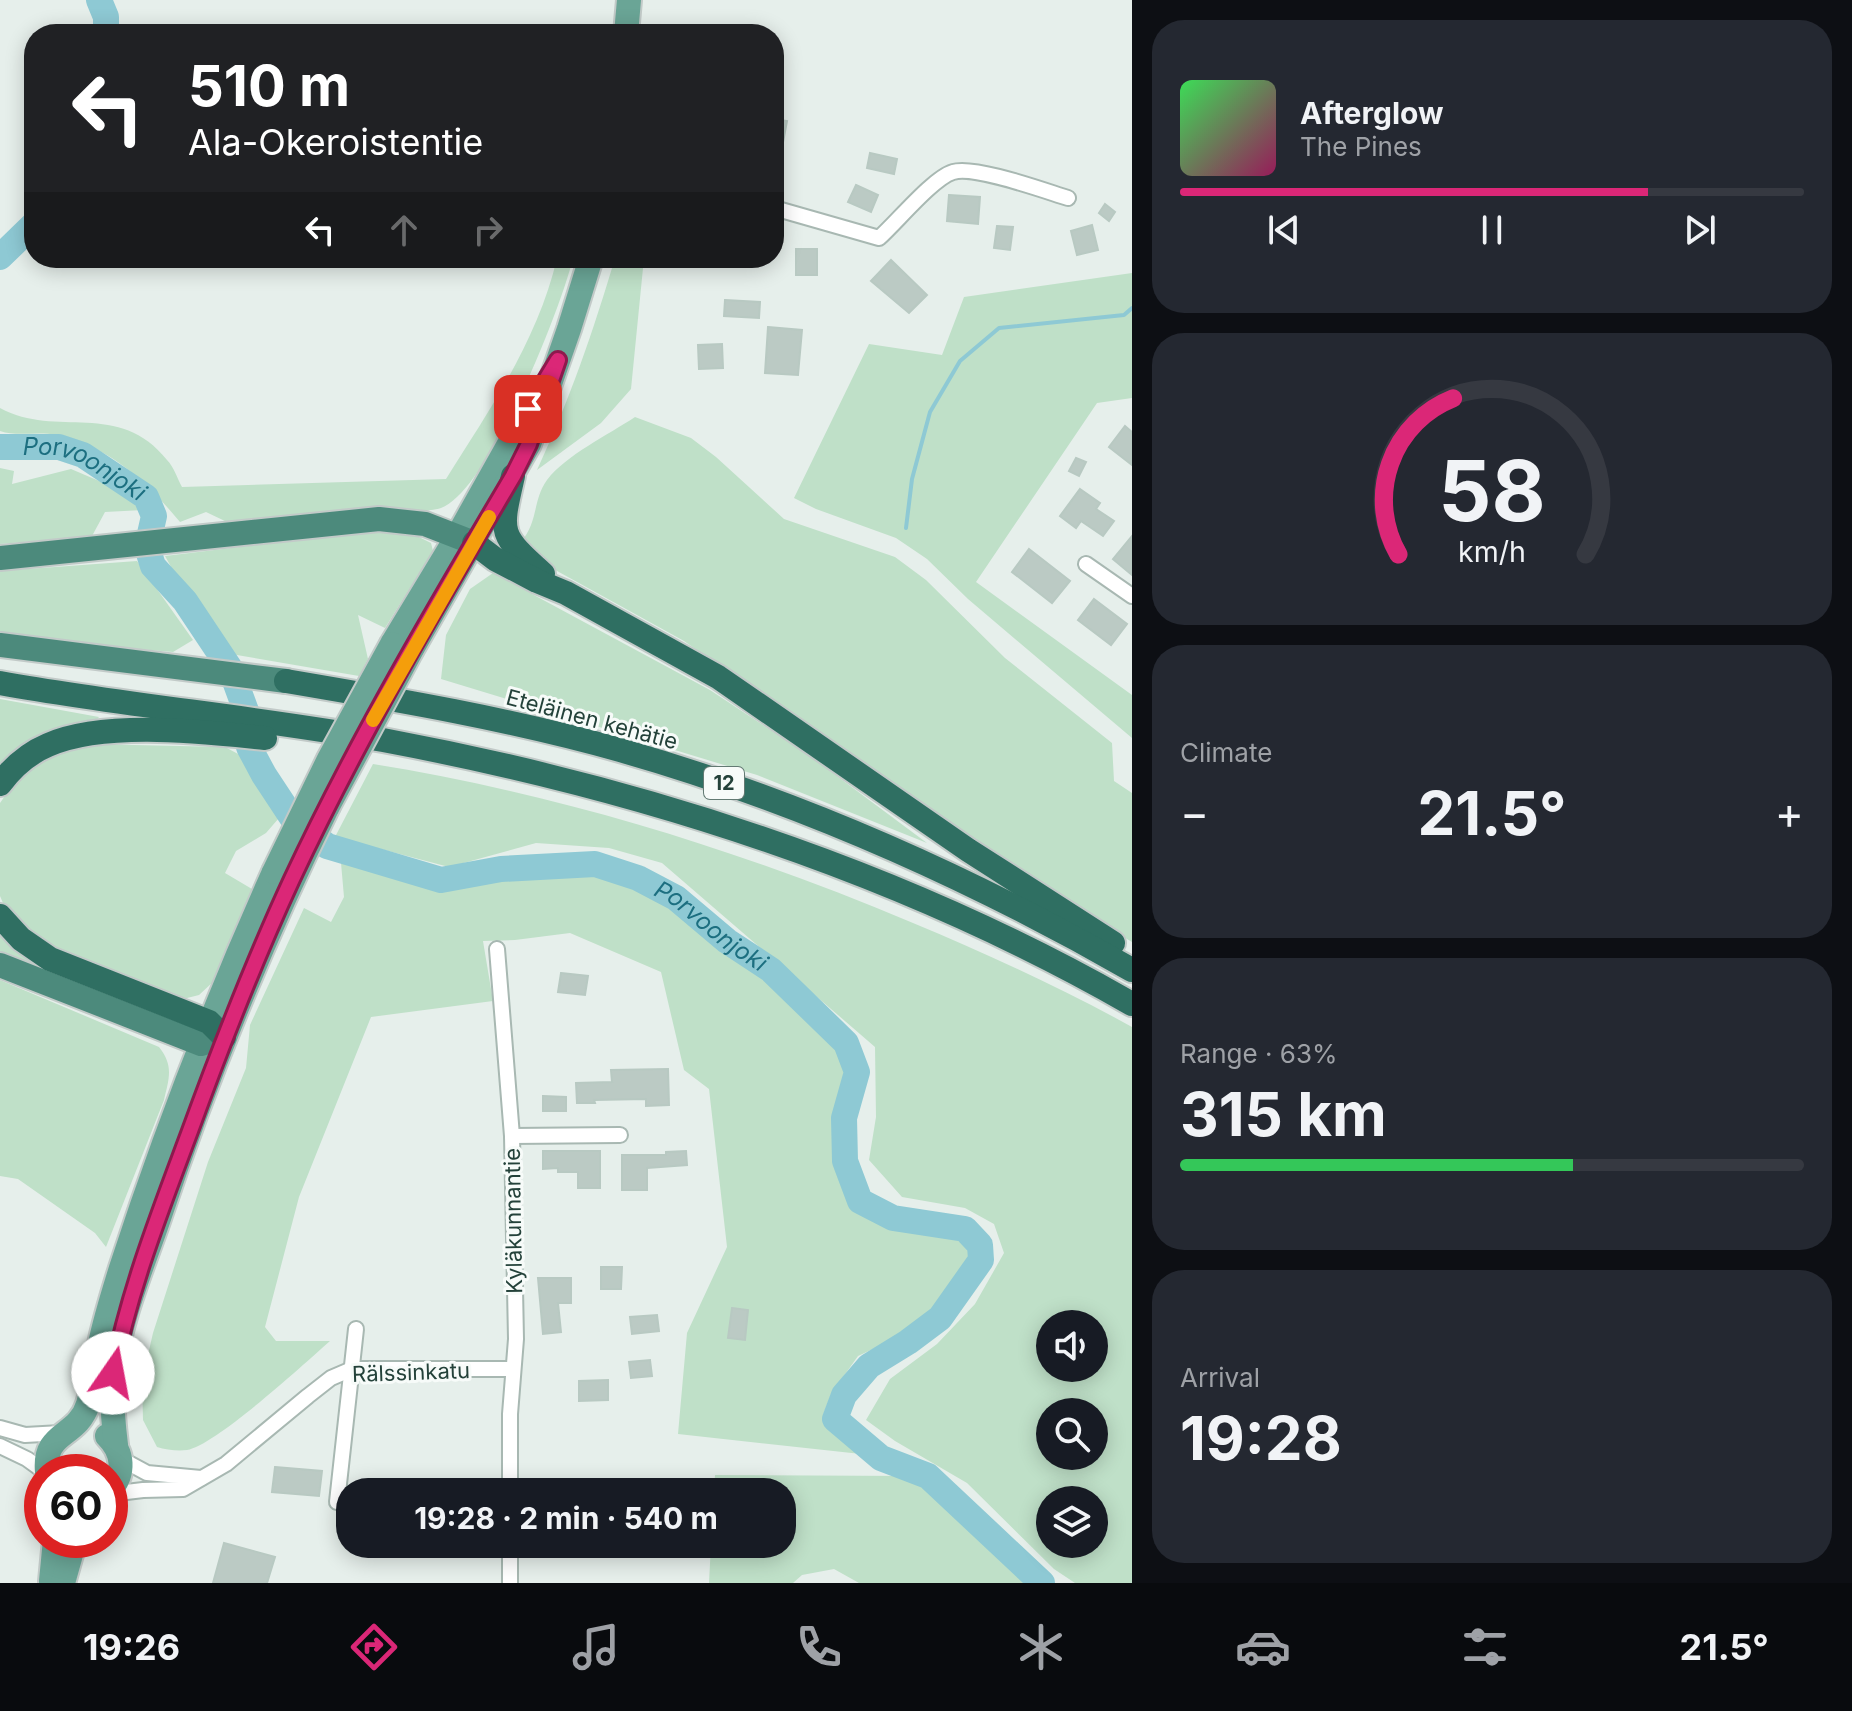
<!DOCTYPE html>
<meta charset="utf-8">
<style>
body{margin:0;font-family:Inter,sans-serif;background:#242831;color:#f1f3f6;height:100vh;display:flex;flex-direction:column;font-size:30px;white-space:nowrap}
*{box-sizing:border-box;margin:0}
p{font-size:26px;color:#9ea1a6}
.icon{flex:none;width:44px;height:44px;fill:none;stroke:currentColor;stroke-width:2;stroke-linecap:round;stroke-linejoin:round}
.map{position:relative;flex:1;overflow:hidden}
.drawer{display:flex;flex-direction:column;gap:20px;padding:20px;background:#0d0f14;width:720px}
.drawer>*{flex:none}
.guide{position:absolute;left:24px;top:24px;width:760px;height:244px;border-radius:32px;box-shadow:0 4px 20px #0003;background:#202124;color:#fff;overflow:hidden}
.controls{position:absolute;left:1036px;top:1310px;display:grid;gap:16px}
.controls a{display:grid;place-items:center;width:72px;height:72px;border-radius:50%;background:#171b24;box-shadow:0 4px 20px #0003;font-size:40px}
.speed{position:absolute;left:24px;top:1454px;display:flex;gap:16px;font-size:40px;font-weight:700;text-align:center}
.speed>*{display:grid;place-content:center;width:104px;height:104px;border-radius:50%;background:#171b24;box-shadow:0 4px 20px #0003;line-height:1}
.speed .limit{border:12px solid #d22;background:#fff;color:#111}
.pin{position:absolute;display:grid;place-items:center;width:68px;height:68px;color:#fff;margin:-34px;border-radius:16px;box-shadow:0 4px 12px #0006}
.me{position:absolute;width:88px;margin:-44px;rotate:12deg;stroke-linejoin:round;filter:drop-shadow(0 0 6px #0008)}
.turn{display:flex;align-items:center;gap:28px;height:168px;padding:0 32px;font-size:36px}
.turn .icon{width:104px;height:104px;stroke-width:2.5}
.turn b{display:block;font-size:56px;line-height:68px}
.lanes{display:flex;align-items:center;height:76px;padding:0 32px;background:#0003;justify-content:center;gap:40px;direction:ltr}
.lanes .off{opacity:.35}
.big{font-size:60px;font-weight:700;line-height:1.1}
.drawer .widget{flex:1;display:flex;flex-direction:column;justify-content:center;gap:12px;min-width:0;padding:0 28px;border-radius:32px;background:#242831}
.drawer .dial{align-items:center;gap:0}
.dial svg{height:208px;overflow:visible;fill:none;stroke:#363941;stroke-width:7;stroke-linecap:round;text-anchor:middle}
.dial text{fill:#f1f3f6;stroke:none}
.song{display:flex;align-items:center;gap:24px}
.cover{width:96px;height:96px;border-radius:12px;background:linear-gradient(135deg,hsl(130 70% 55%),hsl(330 70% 35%))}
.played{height:8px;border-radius:4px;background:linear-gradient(90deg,#db2777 75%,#363941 75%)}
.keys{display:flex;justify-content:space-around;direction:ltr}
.heat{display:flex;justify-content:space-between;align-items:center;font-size:44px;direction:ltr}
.charge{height:12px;border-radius:6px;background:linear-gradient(90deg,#34c759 63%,#363941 0)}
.trip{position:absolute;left:336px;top:1478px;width:460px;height:80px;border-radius:32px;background:#171b24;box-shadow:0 4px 20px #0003;font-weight:700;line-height:80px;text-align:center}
.dock{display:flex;height:128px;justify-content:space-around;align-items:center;background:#090b0e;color:#9ea1a6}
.dock .icon{width:56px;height:56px}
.dock .current{color:#db2777}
.dock b{font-size:36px;color:#f1f3f6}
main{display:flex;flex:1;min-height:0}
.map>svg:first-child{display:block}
.green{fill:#bfe0c8;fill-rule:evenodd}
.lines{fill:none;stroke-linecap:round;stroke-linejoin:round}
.stream{stroke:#8ec9d4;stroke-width:4}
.river{stroke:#8ec9d4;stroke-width:26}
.building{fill:#bbcac4;stroke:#b8c9c2;stroke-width:2}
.minor-casing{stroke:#a8b8b2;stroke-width:18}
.primary-casing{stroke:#c2cac8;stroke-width:28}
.trunk-casing{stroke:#c2cac8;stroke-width:28}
.motorway-casing{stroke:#c2cac8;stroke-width:28}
.minor{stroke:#fff;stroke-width:14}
.primary{stroke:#6aa596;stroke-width:24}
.trunk{stroke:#4c8a7c;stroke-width:24}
.motorway{stroke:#2f6f62;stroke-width:24}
.primary-bridge-casing{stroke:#c2cac8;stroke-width:28;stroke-linecap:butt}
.primary-bridge{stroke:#6aa596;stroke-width:24}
.route-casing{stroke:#8e194d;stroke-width:20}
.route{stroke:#db2777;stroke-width:14}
.slow{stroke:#f59e0b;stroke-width:14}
.labels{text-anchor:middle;stroke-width:6;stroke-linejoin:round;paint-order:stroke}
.shield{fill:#f7fbf9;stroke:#637a73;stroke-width:2}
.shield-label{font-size:20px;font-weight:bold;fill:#24423a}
.street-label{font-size:22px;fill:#24423a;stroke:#f7fbf9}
.water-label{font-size:24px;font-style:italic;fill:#1c6f80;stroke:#f7fbf9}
</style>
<main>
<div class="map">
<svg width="1132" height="1583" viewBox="0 0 1132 1583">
<rect width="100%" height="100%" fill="#e6efeb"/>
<!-- green -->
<g class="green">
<path d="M557,258h16c-12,51 -84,232 -132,250 -14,5 -34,0 -49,1 -55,2 -110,9 -165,13l-21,-10 -26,10c-35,-42 -70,-75 -124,-87 -18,-4 -39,2 -56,-4v-23c57,31 119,-9 167,52 7,7 10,18 15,27l264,-8c44,-70 92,-139 111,-221z"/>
<path d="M615,258h29l-13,131 -30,34 -64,47c33,-71 56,-138 78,-212z"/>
<polygon points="1132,273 1132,398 1097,403 976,582 1132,695 1132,738 968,599 927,559 896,538 816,509 794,498 869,344 942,355 964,297"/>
<path d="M635,417l56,21 25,19 68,62 111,38 31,23 79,78 107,85 2,38 18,12v149l-126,-75 -322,-226 -136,-75 -28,-23c19,-21 12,-42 27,-63 19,-25 61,-45 88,-63z"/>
<polygon points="0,468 14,471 12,484 71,469 132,495 143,510 105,512 92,536 0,544"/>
<polygon points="372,531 413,534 431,543 433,551 385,628 358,615 368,659 359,676 231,654 203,606 175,574 165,556"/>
<polygon points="137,561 193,640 173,652 0,637 0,571"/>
<polygon points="493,573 710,690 814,759 927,843 757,775 441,679 446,635 470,589"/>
<polygon points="0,699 99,717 94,723 0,770"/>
<polygon points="89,744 225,747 240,755 279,818 266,833 236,851 225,873 252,889 213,982 199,995 187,998 163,995 54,951 6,910 0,896 0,803 22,772 53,751"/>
<path d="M373,764c186,30 367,86 540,159 74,31 149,65 219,104v556h-57l-21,-14 -87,-86 -72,-42 -29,-21 24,-41 47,-35 38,-40 29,-51 -10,-29 -29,-16 -63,-11 -33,-37 7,-43 -1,-70 -213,-184 -53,-15 -73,-5 -87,24 -114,-30zM1050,1324h44v44h-44zM1050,1412h44v44h-44zM1050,1500h44v44h-44z"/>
<path d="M341,863l100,24 64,-9 96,-4 41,16 30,17 50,40 44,29 72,72 7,27 -9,42 2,43 13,43 42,24 70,10 5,11 1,9 -40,57 -24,20 -47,22 -27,38 -8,21 9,13 38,27 -192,-21 9,-101 40,-86 -18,-158 -25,-19 -23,-98 -91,-39 -55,7 -32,1 10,60 -122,16 -72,180 -34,130 11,14h54c-26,23 -114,104 -143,109 -9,1 -21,0 -30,-3l-14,-27 -1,-39 11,-48 55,-171 38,-94 4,-43 54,-117 27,14 13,-25z"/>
<polygon points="0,931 155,1011 0,955"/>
<path d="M0,980l159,67c15,19 10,31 5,53l-58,147 -11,-14 -77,-54 -18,-3z"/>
<polygon points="715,1475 910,1476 1025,1583 859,1583 834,1569 802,1575 793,1583 709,1583 711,1544 782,1544 782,1492 714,1492"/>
</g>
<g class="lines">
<!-- stream -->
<polyline class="stream" points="906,528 912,479 930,412 960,361 999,328 1124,315 1132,308"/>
<!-- river -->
<g class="river">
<polyline points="99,0 106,17 106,34"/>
<polyline points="0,257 34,224"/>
<path id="s1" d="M0,447h59l24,8 63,42 8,19 -7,31 6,19 32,35 46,69 19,52 -1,25 15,28 29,44 34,27 114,34 60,-11 94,-5 43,14 38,20 51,43 44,29 75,73 11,29 -13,46 1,43 15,40 33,17 72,11 15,16 1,15 -41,58 -32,24 -39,24 -25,29 -9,24 46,39 47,18 114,107"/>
</g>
</g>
<!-- building -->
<g class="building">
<polygon points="774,119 787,121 780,158 774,157"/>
<polygon points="870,153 897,159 894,174 867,168"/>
<polygon points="856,185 878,195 871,212 848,202"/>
<polygon points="949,195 980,197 978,224 947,221"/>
<polygon points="1105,204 1115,212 1109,221 1099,213"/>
<polygon points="1092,225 1098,250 1077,255 1071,231"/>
<polygon points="997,226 1013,227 1010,250 994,248"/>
<rect x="796" y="249" width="21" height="26"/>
<polygon points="891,260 927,295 909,313 871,281"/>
<polygon points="725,300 760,302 759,318 724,316"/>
<polygon points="768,327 802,330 798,375 765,373"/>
<polygon points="722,344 723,368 699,369 698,345"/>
<polygon points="1125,426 1132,432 1132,465 1109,447"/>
<polygon points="1076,458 1086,462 1079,476 1069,471"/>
<polygon points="1080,489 1100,503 1096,509 1114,521 1103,536 1081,521 1076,528 1060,516"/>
<polygon points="1132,536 1132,575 1113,559"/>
<polygon points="1029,549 1070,581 1052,603 1012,572"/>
<polygon points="1094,599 1127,624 1111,645 1078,620"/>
<polygon points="561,973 588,976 585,995 558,992"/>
<polygon points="668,1069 669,1105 646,1106 646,1099 594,1100 595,1103 577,1103 576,1083 612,1082 611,1070"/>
<polygon points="543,1096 566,1097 566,1111 543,1111"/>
<polygon points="543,1151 600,1151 600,1188 578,1188 578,1172 558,1172 558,1168 543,1169"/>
<polygon points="686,1151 687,1165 647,1168 647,1190 622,1190 622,1155 666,1155 666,1152"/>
<polygon points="601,1267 622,1267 621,1289 601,1289"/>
<polygon points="538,1278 571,1278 571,1303 558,1303 561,1332 543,1334"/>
<polygon points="732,1308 748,1310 745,1340 728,1338"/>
<polygon points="657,1315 659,1331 632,1334 630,1317"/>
<polygon points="650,1360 652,1376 631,1378 629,1362"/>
<polygon points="608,1380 608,1400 579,1401 579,1381"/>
<polygon points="275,1467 322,1471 319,1496 272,1492"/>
<polygon points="224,1543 275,1557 267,1583 213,1583"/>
</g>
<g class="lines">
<!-- minor casing -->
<g class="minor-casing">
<g id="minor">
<path d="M774,208l105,30c18,-16 54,-60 74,-66 21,-7 92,19 115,26"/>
<polyline points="1086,564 1132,596"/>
<polyline points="497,949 512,1136 516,1339 510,1414 510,1492"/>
<polyline points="512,1136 620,1135"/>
<polyline points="0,1428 25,1435 61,1433"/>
<polyline points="0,1446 27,1459 45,1472"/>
<polyline points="121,1459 147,1473 201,1478"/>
<polyline points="110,1494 143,1490 183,1489 226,1464 308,1396 331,1378 352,1369 512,1369"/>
<polyline points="337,1502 356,1329"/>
<polyline points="510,1544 510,1583"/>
</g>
</g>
<!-- primary casing -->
<g class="primary-casing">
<g id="primary">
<polyline points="626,34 629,0"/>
<polyline points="392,644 458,535 532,403"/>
<polyline points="412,649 529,444 569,329 591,258"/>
<path d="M107,1436c17,17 18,37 3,55"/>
<path d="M116,1445c-3,-24 -5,-48 -3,-72 6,-52 28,-103 45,-152 47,-142 104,-281 170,-415"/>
<path d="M47,1472c-4,-42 30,-33 41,-68 6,-19 8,-40 12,-60 5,-25 13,-50 21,-76 44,-135 95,-267 153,-396"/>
<polyline points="51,1581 55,1540"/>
<polyline points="63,1583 75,1540"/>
</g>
</g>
<!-- trunk casing -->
<g class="trunk-casing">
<g id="trunk">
<polyline points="0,558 379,519 425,524 474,543"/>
<polyline points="0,645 286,681"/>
<polyline points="0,965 201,1044 224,1037"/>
</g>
</g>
<!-- motorway casing -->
<g class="motorway-casing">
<g id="motorway">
<path d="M513,476c-13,57 -15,58 30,98"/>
<polyline points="474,543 495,559 537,581 566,593 718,677 968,850 1113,943"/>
<path d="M286,681c112,19 224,38 334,69 179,51 351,128 512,220"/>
<path d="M0,683c127,23 256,34 383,57 261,49 517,131 749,264"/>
<path d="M0,784c12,-16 29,-31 48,-39 57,-25 156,-13 217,-7"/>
<polyline points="0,916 21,939 50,959 209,1022 224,1037"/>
</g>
</g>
<!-- minor -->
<use href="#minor" class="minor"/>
<!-- primary -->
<use href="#primary" class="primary"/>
<!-- trunk -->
<use href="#trunk" class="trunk"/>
<!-- motorway -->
<use href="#motorway" class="motorway"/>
<!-- primary-bridge casing -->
<g class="primary-bridge-casing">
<g id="primary-bridge">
<polyline points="328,806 412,649"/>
<polyline points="274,872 329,759 392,644"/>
</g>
</g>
<!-- primary-bridge -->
<use href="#primary-bridge" class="primary-bridge"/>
</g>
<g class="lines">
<!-- route casing -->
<g class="route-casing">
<path id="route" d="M113,1373c16,-83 48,-164 77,-242 31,-85 64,-170 102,-252 65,-139 143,-271 221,-403l16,-32 29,-84 -30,49"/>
</g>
<!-- route -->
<use href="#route" class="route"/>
<!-- slow -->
<polyline class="slow" points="373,720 489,517"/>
</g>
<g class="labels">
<!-- shield labels -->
<rect class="shield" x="704" y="767" width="40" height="32" rx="6"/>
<g class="shield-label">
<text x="724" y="790">12</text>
</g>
<!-- street labels -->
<g class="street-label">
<text transform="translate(592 719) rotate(15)" y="8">Eteläinen kehätie</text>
<text transform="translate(513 1221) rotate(-91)" y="8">Kyläkunnantie</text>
<text transform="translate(411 1372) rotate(-2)" y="8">Rälssinkatu</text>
</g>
<!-- water labels -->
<g class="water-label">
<text dy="8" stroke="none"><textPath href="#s1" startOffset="90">Porvoonjoki</textPath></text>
<text dy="8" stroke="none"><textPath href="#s1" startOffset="978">Porvoonjoki</textPath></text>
</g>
</g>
</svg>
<div class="controls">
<a><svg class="icon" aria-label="sound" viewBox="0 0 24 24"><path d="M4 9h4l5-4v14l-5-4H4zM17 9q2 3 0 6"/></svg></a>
<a><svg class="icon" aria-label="search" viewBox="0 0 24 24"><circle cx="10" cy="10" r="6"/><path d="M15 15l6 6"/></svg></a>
<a><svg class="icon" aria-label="layers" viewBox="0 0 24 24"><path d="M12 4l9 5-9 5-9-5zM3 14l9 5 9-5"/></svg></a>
</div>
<div class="speed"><div class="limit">60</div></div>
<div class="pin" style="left:528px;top:409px;background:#d93025"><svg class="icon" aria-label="arrive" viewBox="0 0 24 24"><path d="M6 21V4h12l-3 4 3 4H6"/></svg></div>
<svg class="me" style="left:113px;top:1373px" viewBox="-20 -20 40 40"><circle r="19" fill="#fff"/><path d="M0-13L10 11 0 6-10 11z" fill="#db2777"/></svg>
<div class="trip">19:28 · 2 min · 540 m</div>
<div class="guide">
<div class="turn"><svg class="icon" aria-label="left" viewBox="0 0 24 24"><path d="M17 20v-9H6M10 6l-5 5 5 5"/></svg><div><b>510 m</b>Ala-Okeroistentie</div></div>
<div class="lanes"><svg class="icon" aria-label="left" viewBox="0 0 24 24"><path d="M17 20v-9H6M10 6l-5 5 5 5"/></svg><svg class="icon off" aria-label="ahead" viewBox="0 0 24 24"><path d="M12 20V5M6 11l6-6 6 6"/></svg><svg class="icon off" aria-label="right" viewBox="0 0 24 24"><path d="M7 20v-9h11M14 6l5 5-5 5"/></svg></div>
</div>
</div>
<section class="drawer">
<div class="widget">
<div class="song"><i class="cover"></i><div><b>Afterglow</b><p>The Pines</p></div></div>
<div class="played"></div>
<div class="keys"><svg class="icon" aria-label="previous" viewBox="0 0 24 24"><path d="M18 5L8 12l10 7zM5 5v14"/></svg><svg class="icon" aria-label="pause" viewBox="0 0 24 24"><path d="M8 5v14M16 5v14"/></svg><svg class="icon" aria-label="next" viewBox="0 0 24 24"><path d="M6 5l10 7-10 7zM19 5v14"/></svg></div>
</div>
<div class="widget dial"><svg viewBox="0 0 100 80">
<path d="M14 69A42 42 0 1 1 86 69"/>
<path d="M14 69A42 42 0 0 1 35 9" stroke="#db2777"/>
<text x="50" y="56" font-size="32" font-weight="700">58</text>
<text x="50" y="72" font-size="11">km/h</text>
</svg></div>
<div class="widget"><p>Climate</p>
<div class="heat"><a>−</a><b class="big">21.5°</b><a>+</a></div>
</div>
<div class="widget"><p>Range · 63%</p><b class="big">315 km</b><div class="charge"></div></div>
<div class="widget"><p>Arrival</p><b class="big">19:28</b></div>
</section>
</main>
<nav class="dock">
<b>19:26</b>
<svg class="icon current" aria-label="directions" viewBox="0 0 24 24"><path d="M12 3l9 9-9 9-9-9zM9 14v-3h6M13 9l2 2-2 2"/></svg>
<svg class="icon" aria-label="music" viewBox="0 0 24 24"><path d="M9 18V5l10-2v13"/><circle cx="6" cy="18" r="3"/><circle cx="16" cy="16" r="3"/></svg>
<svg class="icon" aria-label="phone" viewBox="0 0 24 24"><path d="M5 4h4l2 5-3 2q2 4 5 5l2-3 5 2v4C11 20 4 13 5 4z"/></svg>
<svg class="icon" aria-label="climate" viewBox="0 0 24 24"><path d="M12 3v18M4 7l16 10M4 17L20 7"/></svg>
<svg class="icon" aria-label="car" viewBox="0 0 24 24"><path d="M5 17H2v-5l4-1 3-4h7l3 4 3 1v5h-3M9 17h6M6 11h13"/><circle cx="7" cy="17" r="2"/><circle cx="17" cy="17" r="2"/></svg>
<svg class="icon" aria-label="filters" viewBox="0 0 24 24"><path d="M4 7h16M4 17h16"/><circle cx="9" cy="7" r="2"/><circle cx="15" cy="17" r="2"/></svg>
<b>21.5°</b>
</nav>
